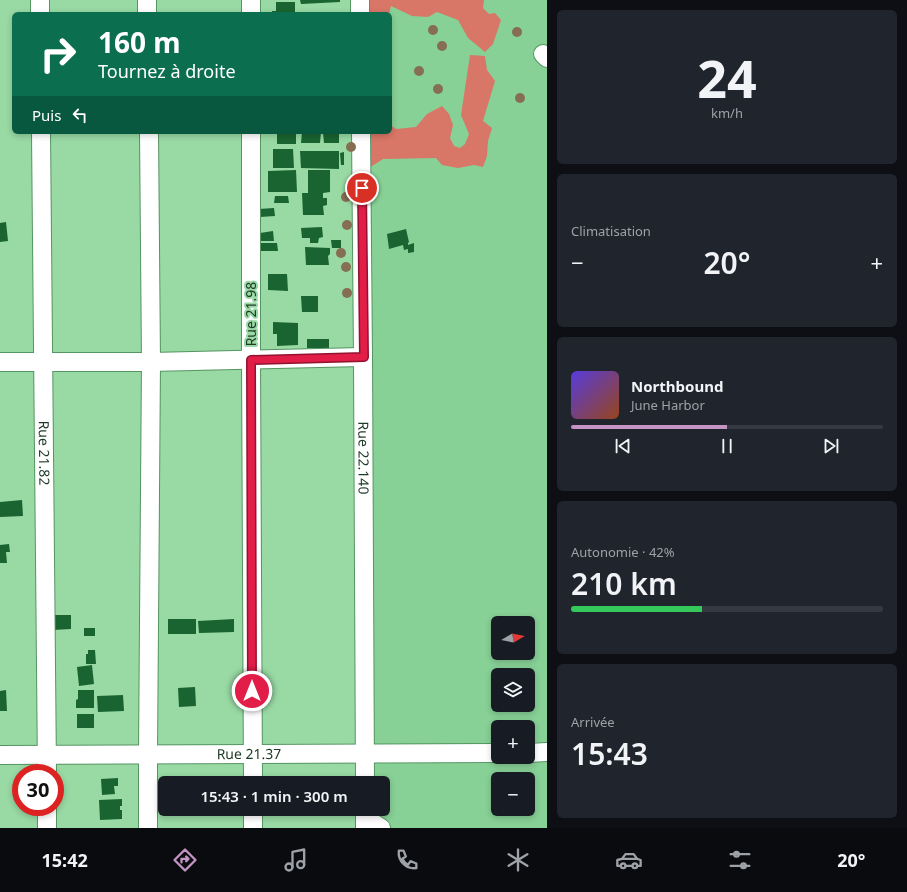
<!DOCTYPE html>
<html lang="fr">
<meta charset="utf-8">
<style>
body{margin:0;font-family:"Noto Sans",sans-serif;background:#20242c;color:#f1f3f6;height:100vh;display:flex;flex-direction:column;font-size:15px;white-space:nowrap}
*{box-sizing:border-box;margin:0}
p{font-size:13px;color:#9ea1a6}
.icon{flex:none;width:22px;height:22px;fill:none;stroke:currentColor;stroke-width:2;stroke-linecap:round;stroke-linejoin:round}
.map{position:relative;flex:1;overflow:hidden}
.sheet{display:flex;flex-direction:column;gap:10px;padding:10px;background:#0d0f14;width:360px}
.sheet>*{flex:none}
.banner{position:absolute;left:12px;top:12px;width:380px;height:122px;border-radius:6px;box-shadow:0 2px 6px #0003;background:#0b6e4f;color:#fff;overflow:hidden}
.needle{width:26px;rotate:80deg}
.tools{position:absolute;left:491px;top:616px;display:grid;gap:8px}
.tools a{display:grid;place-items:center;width:44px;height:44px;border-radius:6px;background:#171b24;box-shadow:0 2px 6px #0003;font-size:20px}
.speed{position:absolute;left:12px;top:764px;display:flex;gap:8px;font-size:20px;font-weight:700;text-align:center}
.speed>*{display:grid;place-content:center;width:52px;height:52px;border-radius:50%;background:#171b24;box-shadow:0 2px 6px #0003;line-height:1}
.speed .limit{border:6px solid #d22;background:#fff;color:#111}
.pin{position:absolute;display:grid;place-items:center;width:34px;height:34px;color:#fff;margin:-17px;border:2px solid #fff;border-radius:50%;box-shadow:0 1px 4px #0007}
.me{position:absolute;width:44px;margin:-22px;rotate:0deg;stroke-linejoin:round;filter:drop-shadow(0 0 3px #0008)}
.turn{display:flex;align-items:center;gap:14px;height:84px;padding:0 20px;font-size:18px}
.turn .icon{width:52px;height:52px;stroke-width:2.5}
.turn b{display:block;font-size:28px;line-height:34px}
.then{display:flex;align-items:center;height:38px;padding:0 20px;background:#0003;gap:8px;font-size:15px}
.big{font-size:30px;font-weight:600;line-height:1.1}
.sheet .card{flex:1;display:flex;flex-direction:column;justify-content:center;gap:6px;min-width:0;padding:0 14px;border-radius:6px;background:#20242c}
.sheet .dial{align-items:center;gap:0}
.dial b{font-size:52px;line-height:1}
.song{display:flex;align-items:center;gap:12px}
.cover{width:48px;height:48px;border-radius:6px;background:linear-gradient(135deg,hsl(250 70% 55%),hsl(20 70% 35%))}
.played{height:4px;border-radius:2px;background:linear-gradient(90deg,#c495c4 50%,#363941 50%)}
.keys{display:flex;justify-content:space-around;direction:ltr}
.heat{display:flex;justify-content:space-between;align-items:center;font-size:22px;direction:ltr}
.charge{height:6px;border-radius:3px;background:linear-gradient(90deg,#34c759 42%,#363941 0)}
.trip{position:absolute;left:158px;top:776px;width:232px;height:40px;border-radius:6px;background:#171b24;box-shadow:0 2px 6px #0003;font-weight:600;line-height:40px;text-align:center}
.tab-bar{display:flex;height:64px;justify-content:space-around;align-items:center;background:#090b0e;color:#9ea1a6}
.tab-bar .icon{width:28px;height:28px}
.tab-bar .selected{color:#c495c4}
.tab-bar b{font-size:18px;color:#f1f3f6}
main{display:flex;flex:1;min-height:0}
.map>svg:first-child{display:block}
.built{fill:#87d096;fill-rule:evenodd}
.green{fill:#d87667}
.building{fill:#1a6431}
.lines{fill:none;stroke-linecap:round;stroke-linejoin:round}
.minor-casing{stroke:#559563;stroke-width:20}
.minor{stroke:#fff;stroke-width:18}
.tree{fill:#866e52}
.route-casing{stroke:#92132f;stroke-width:10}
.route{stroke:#e11d48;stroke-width:7}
.labels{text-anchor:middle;stroke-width:4;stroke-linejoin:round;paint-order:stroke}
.street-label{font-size:14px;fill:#1e3924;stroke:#98d9a4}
</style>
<main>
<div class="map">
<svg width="547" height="828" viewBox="0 0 547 828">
<rect width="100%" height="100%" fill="#98d9a4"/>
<!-- built -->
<path class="built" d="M367,0h180v828h-171l-1,-19h8v-26h-8l-7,-651h22v-118h-23zM498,623h30v30h-30zM498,675h30v30h-30zM498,727h30v30h-30zM498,779h30v30h-30z"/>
<!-- green -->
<g class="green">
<polygon points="367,0 484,0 483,8 489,14 495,13 501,20 493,44 485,52 468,38 458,20 437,12 428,17 412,16 391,6 389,14 364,14"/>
<polygon points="470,55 485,56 487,70 495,81 483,121 492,128 488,141 487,156 483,167 474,165 458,168 442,165 436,158 383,159 369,168 364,132 390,132 390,125 396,129 416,127 427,114 442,106 449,114 453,125 450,138 454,146 460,148 465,144 469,134 461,115"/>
</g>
<!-- building -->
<g class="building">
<polygon points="300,0 340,0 340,2 301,4"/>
<polygon points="276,2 295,2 295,14 272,14 272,11 276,11"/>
<rect x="277" y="132" width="19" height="12"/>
<polygon points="302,132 321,132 320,143 301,143"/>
<polygon points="331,132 339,132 339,143 324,143 323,133 331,133"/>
<polygon points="273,149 293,149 294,168 273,168"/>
<polygon points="300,151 339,151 339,169 301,168"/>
<polygon points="344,152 344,165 341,165 340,153"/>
<polygon points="296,170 297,192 268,192 268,171"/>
<polygon points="308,170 330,170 330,192 323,193 323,198 327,198 327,205 323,206 324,215 303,215 302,193 308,193"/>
<polygon points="275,196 288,196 289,203 274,203"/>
<polygon points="274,208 275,216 260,217 259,209"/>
<polygon points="6,222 8,241 0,242 0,223"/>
<polygon points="322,227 323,237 319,238 318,243 310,243 310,238 302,238 301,228"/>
<polygon points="406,229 409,242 408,243 408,245 414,243 414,252 408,253 408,249 404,250 403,245 389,249 387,234"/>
<polygon points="273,231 274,241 261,241 260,233"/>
<polygon points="331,240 341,240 341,248 332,248"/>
<polygon points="260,243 277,243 278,251 261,251"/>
<polygon points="305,247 330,248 330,254 328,256 329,265 306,265"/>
<polygon points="268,274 287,274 288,291 268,290"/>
<polygon points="301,296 318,296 318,312 302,312"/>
<polygon points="273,322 298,323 298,345 277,346 277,334 273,334"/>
<rect x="307" y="339" width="22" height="9"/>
<polygon points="22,500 23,516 0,517 0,502"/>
<polygon points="9,544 10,552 6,552 7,563 0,563 0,545"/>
<polygon points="53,615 71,615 71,629 53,630"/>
<rect x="168" y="619" width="28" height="15"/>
<polygon points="234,619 234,632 199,633 198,621"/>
<rect x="84" y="628" width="11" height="8"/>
<polygon points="88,650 95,650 96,664 86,664 86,654 88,654"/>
<polygon points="92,665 94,684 79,686 77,667"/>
<polygon points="195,687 196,706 179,707 178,688"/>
<polygon points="6,690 7,711 0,711 0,691"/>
<polygon points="78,690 94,690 94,708 76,708 76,700 78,699"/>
<polygon points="123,695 124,711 98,712 97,696"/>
<rect x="77" y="714" width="17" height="14"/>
<polygon points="118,778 118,786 114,786 115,794 102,795 101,779"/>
<polygon points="122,799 122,806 120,806 120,810 122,810 122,819 100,820 99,800"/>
</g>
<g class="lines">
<!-- minor casing -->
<g class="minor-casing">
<g id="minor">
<polyline points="40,0 40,14"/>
<polyline points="147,0 147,14"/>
<polyline points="360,0 360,14"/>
<polyline points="251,14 251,0"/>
<polyline points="543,54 547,58"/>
<path id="s1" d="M41,132l6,641"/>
<polyline points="251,132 251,359 253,783"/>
<path id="s2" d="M361,132l2,225 2,426"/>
<polyline points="0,362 151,362 363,357"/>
<polyline points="528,753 547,752"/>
<path id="s3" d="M0,755l498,-2"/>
<polyline points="47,807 47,828"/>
<polyline points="253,809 253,828"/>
<polyline points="365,818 381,828"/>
<polyline points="148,828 148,754 151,362 149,132"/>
<polyline points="365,828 365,809"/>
</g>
</g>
<!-- minor -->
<use href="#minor" class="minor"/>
</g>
<!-- trees -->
<g class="tree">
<circle cx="433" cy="30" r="5"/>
<circle cx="517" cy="32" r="5"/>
<circle cx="442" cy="46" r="5"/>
<circle cx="419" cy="71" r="5"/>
<circle cx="438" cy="89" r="5"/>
<circle cx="520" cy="98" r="5"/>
<circle cx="351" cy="147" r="5"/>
<circle cx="346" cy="197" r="5"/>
<circle cx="347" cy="225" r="5"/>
<circle cx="341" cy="253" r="5"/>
<circle cx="346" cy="267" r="5"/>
<circle cx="347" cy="293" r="5"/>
</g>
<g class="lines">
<!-- route casing -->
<g class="route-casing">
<polyline id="route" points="252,691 251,360 364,357 362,188"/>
</g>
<!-- route -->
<use href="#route" class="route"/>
</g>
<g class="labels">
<!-- street labels -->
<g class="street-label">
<text transform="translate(251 314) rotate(-90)" y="5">Rue 21.98</text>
<text dy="5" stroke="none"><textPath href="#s1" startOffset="321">Rue 21.82</textPath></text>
<text dy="5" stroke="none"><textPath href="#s2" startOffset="326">Rue 22.140</textPath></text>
<text dy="5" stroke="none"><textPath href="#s3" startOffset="249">Rue 21.37</textPath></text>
</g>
</g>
</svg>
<div class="tools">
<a><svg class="needle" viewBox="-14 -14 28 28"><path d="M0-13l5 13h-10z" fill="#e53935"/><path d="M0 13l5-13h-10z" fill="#9ea1a6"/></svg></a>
<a><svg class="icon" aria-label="layers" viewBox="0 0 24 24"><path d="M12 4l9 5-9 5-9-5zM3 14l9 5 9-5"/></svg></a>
<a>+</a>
<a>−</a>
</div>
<div class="speed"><div class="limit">30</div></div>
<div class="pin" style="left:362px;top:188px;background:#d93025"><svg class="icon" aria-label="arrive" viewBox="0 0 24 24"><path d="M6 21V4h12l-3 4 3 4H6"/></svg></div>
<svg class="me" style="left:252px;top:691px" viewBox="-20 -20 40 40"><circle r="17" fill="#e11d48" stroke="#fff" stroke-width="3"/><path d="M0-11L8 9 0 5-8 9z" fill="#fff"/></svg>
<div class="trip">15:43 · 1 min · 300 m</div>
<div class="banner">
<div class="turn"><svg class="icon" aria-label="right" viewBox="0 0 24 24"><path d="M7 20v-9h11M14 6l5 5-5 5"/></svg><div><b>160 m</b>Tournez à droite</div></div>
<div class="then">Puis<svg class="icon" aria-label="left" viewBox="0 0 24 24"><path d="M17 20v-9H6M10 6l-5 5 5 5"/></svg></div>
</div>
</div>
<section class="sheet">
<div class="card dial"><b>24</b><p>km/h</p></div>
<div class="card"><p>Climatisation</p>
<div class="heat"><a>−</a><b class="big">20°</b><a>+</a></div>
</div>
<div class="card">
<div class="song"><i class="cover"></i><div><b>Northbound</b><p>June Harbor</p></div></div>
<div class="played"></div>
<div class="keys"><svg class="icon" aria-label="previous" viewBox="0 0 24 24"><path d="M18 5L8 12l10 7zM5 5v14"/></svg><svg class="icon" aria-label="pause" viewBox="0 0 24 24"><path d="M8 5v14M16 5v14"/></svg><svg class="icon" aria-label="next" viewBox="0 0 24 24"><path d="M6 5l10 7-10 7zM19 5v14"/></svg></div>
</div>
<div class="card"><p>Autonomie · 42%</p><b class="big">210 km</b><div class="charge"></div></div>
<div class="card"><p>Arrivée</p><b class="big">15:43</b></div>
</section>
</main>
<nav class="tab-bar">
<b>15:42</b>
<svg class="icon selected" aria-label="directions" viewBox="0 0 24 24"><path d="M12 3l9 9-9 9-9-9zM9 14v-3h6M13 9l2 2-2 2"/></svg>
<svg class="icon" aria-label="music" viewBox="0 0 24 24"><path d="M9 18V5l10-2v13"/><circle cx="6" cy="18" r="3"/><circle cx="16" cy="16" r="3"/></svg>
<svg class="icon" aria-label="phone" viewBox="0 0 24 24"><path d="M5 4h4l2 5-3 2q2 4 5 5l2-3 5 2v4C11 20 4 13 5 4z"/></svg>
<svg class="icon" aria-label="climate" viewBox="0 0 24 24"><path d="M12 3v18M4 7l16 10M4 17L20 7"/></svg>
<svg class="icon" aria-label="car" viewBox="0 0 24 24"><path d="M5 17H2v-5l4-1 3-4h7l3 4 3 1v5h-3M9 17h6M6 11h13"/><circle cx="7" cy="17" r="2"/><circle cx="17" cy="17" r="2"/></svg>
<svg class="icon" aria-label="filters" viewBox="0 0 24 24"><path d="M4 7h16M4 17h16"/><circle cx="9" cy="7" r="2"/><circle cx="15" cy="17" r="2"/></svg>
<b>20°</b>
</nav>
